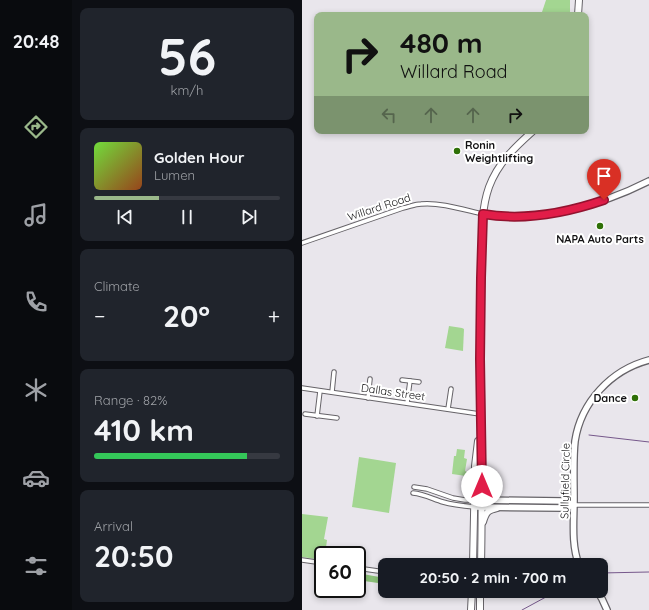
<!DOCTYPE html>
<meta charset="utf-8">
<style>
body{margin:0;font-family:Quicksand,sans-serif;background:#20242c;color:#f1f3f6;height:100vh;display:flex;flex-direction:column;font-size:15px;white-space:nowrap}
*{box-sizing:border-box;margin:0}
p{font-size:13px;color:#9ea1a6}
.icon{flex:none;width:22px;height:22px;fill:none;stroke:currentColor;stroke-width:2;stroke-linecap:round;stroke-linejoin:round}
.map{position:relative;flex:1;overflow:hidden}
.details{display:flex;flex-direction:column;gap:8px;padding:8px;background:#0d0f14;width:230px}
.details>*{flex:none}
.guide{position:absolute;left:12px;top:12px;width:275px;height:122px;border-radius:8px;box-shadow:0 2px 6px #0003;background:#9ab88a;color:#111;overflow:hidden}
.speed{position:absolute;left:12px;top:546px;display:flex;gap:8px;font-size:20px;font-weight:700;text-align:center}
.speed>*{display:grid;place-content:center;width:52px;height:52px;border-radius:50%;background:#171b24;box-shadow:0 2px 6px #0003;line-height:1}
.speed .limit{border:2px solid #111;border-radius:6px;background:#fff;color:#111}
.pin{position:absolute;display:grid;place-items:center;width:34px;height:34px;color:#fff;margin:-41px -17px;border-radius:50% 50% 50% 0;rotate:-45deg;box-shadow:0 0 4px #0007}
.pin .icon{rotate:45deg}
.me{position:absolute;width:44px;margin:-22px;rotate:0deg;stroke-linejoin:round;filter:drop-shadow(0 0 3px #0008)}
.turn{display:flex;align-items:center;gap:14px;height:84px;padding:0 20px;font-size:18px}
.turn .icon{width:52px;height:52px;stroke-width:2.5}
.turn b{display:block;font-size:28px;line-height:34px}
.lanes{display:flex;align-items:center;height:38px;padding:0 20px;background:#0003;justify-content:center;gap:20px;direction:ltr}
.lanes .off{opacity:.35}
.big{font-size:30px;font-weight:800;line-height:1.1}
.details .widget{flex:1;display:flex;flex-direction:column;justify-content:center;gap:6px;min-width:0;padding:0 14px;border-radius:8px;background:#20242c}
.details .dial{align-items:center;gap:0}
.dial b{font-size:52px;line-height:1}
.song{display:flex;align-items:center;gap:12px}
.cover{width:48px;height:48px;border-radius:6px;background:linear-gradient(135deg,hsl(100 70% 55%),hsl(20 70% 35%))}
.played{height:4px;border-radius:2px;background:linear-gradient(90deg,#9ab88a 35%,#363941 35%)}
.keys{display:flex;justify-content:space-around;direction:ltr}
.heat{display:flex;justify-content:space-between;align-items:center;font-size:22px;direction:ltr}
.charge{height:6px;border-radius:3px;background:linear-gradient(90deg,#34c759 82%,#363941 0)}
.trip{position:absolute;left:76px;top:558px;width:230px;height:40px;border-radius:8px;background:#171b24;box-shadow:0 2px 6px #0003;font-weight:800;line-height:40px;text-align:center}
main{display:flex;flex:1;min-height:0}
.dock{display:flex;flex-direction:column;width:72px;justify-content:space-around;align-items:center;background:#090b0e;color:#9ea1a6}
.dock .icon{width:28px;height:28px}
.dock .active{color:#9ab88a}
.dock b{font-size:18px;color:#f1f3f6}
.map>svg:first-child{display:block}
.green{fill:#a3d691}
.forest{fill:#8cc179}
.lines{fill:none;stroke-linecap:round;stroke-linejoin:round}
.stream{stroke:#76588b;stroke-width:1}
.street-casing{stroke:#666368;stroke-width:5.5}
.secondary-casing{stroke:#666368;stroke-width:8}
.primary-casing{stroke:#666368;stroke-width:8}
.street{stroke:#fff;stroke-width:3.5}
.secondary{stroke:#fff;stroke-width:5.5}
.primary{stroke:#fff;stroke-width:6}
.route-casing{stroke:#92132f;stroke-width:10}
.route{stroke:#e11d48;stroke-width:7}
.poi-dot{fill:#2f7007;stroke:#fff;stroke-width:1.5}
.labels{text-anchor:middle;stroke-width:4;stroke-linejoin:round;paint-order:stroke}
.poi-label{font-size:11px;font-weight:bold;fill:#121113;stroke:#fff;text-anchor:start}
.street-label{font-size:11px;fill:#121113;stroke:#fff}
</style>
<main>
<nav class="dock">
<b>20:48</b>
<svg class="icon active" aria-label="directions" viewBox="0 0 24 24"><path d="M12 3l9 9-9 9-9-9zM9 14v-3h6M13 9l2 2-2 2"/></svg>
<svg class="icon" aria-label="music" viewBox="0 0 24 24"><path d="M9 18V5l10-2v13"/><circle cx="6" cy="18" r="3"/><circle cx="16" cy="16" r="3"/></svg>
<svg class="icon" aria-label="phone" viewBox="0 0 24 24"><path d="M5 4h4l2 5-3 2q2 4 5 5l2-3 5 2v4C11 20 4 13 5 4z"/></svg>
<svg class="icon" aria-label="climate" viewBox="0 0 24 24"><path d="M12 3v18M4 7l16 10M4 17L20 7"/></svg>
<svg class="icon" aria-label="car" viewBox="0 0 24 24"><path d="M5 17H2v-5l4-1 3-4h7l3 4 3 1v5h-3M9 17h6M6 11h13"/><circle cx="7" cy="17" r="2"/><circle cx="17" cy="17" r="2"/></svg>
<svg class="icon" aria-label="filters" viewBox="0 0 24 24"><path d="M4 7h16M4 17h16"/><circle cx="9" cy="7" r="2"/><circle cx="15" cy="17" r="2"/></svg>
</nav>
<section class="details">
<div class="widget dial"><b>56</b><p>km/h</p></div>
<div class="widget">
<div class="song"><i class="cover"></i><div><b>Golden Hour</b><p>Lumen</p></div></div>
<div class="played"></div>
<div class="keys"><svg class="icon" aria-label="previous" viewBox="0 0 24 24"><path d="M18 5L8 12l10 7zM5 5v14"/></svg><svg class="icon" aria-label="pause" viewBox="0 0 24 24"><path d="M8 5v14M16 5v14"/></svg><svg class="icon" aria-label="next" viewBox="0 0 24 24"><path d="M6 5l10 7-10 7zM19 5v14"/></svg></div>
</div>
<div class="widget"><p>Climate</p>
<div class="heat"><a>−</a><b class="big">20°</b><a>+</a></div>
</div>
<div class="widget"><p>Range · 82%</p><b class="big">410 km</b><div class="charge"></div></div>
<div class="widget"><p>Arrival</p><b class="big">20:50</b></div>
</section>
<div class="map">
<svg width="347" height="610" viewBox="0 0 347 610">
<rect width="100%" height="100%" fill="#e9e6ec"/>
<!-- green -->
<g class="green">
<polygon points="244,0 268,0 268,15 239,15"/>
<polygon points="147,326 160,328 162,329 161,351 143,348"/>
<polygon points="155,449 163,450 162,458 165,459 163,471 165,472 164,476 150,474 152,456 154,456"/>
<polygon points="57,457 94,463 87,513 50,507"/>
<polygon points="0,514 26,517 22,539 25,540 23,555 21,555 21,560 0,557"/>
</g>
<!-- forest -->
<polygon class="forest" points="55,573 83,578 83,584 55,580"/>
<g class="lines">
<!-- stream -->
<g class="stream">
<polyline points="287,435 347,442"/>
<polyline points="299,573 347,572"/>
<polyline points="220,610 255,591"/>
</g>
<!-- street casing -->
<g class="street-casing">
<g id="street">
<path d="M0,243l101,-35c6,-1 12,-4 18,-4 19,-2 44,6 62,10"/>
<polyline points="100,380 117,382"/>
<polyline points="0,388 178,414"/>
<polyline points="30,392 32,372"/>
<polyline points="66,398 68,379"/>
<polyline points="105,403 108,381"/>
<polyline points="146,409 149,389"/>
<polyline points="3,414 35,418"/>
<polyline points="15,416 18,391"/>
<polyline points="112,487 125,489 151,498 163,500 173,500"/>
<path d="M111,493c11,1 20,6 30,9 10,3 21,4 32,5"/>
<polyline points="272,505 347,505"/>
<polyline points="0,560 21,563"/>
<polyline points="55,568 83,572"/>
</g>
</g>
<!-- secondary casing -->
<g class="secondary-casing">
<g id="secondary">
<path d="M181,214c53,10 119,-9 166,-33"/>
<polyline points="175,500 261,501 267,502 272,505"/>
<polyline points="173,507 261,508 266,507 272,505"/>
<path d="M277,565c-8,-21 -5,-44 -5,-66 0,-18 -1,-41 1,-58 6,-39 36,-71 74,-81"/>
<polyline points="295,591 300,599 305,610"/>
</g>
</g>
<!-- primary casing -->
<g class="primary-casing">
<g id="primary">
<polyline points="276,15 277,0"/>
<path d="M181,522c3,-10 5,-12 14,-14"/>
<polyline points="171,565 173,466 176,441"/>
<path d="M179,565c2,-87 -1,-173 0,-260 0,-19 0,-39 1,-58 0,-20 0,-40 7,-60 9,-24 25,-39 44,-56"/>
<polyline points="169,610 170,591"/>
<polyline points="178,610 178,591"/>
</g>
</g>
<!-- street -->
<use href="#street" class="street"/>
<!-- secondary -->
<use href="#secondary" class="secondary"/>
<!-- primary -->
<use href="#primary" class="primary"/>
</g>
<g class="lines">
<!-- route casing -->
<g class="route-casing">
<path id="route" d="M180,486l-2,-127 1,-81 2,-64c40,7 83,-1 121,-14"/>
</g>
<!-- route -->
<use href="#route" class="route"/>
</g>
<!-- markers -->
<g class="poi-dot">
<circle cx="155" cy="151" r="4"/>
<circle cx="298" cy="226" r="4"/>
<circle cx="333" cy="398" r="4"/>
</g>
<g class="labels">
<!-- poi labels -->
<g class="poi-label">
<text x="163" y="149">Ronin<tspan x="163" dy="13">Weightlifting</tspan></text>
<text x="298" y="243" text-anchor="middle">NAPA Auto Parts</text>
<text x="325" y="402" text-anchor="end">Dance</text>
</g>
<!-- street labels -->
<g class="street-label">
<text transform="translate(77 207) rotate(-18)" y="4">Willard Road</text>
<text transform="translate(91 392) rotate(8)" y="4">Dallas Street</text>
<text transform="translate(263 481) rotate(-89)" y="4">Sullyfield Circle</text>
</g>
</g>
</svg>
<div class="speed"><div class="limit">60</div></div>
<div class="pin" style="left:302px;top:200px;background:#d93025"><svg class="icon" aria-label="arrive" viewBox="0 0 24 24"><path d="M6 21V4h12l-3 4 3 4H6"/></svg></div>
<svg class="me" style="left:180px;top:486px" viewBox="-20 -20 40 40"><circle r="19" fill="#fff"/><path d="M0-13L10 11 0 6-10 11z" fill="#e11d48"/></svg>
<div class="trip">20:50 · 2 min · 700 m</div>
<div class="guide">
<div class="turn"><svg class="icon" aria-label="right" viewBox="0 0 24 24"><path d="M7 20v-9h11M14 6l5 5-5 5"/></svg><div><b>480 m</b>Willard Road</div></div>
<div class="lanes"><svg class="icon off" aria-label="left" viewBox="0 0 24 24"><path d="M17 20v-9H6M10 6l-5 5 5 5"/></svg><svg class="icon off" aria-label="ahead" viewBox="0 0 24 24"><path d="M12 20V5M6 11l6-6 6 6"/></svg><svg class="icon off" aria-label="ahead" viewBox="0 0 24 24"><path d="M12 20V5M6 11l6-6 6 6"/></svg><svg class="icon" aria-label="right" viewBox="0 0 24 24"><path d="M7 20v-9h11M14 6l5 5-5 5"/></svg></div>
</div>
</div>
</main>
